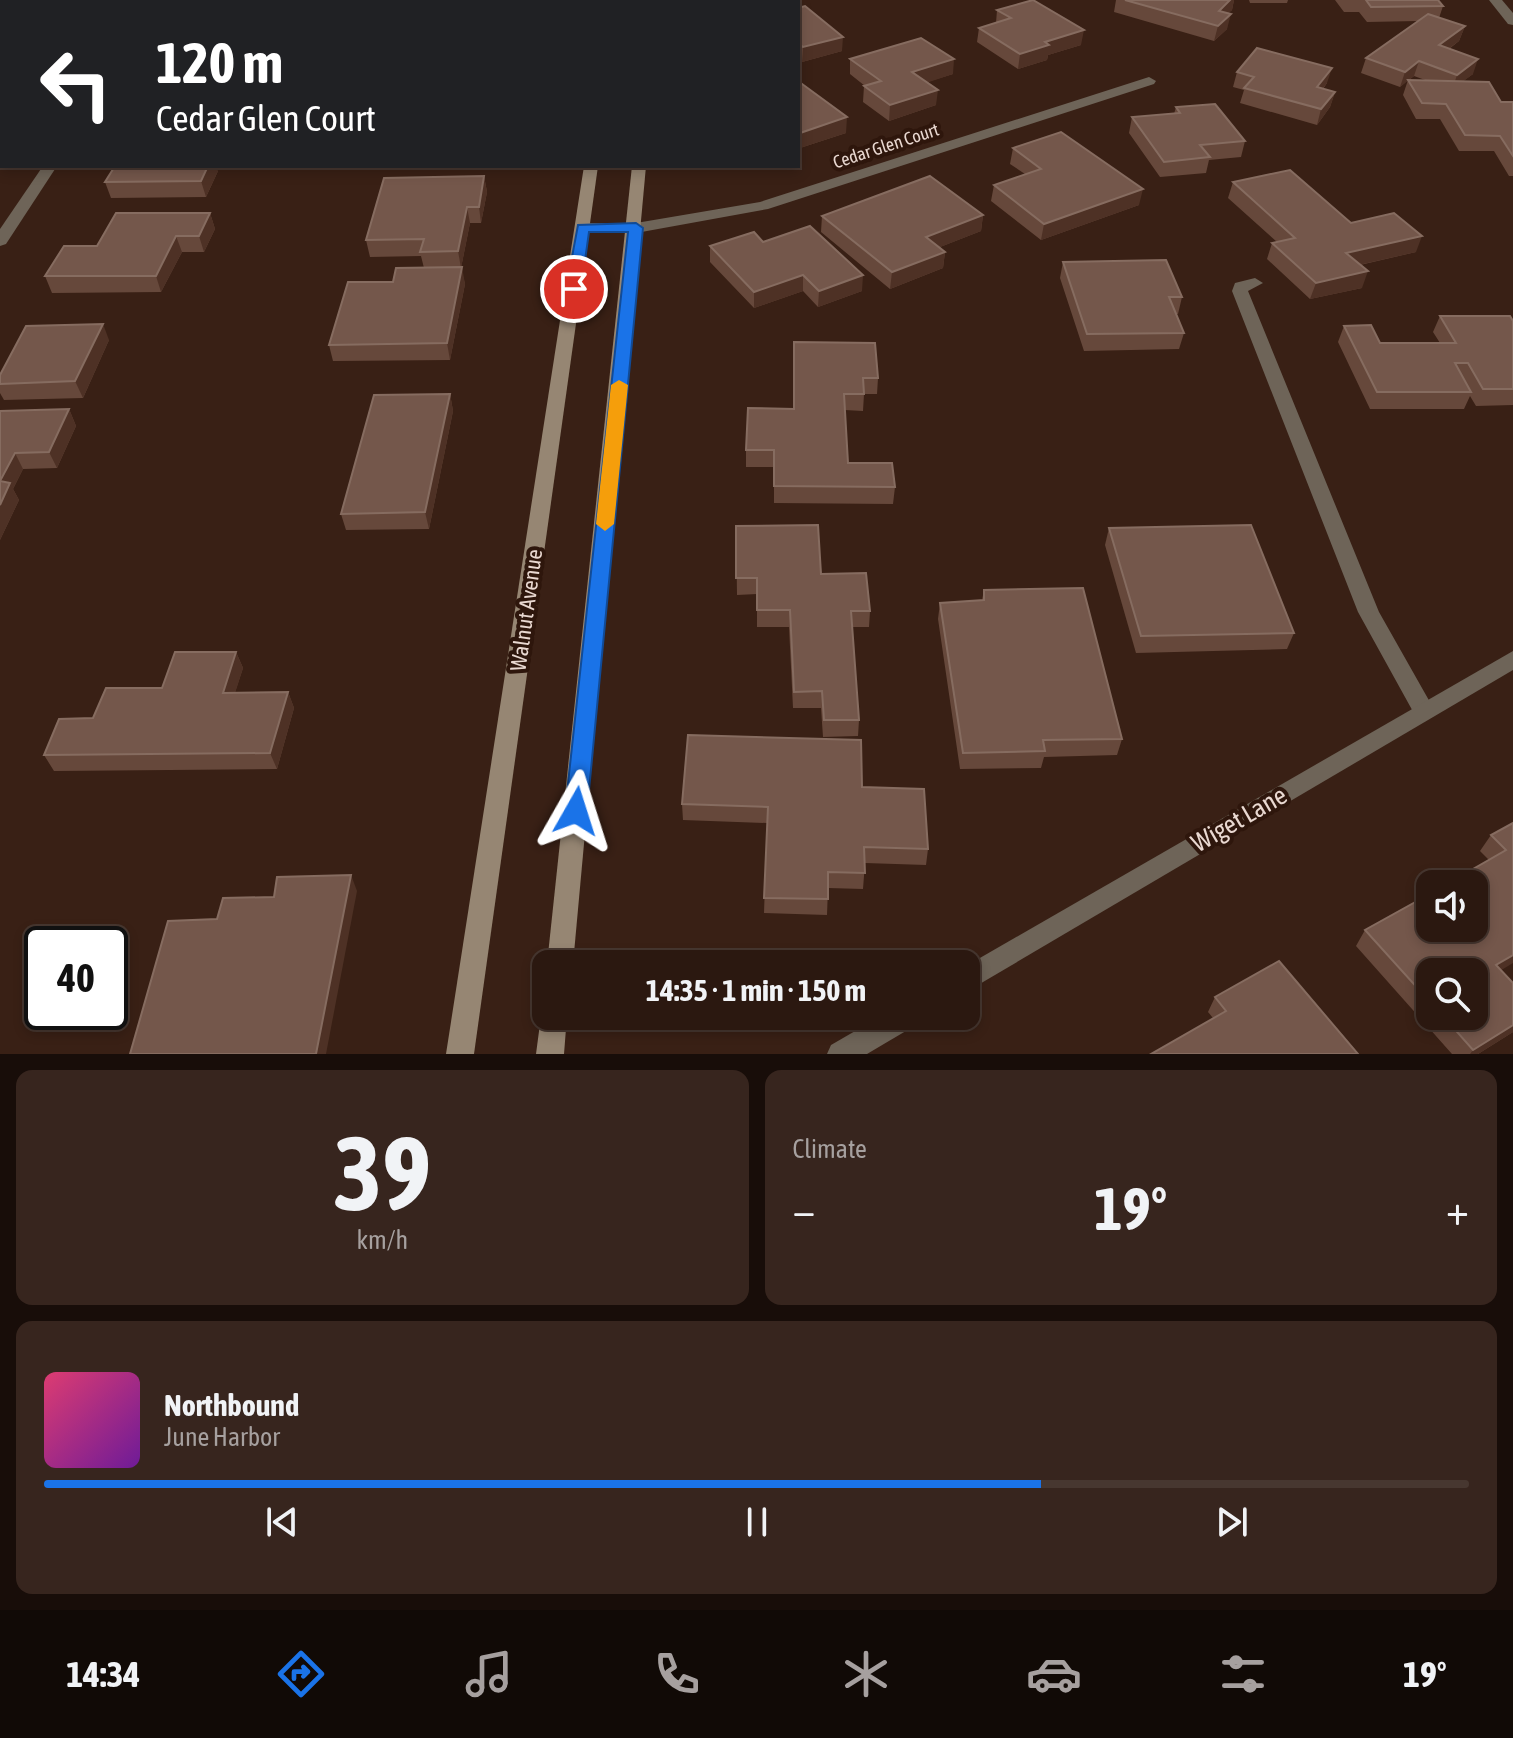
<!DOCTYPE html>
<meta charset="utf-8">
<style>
body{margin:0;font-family:"Asap Condensed",sans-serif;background:#37251e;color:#f1f3f6;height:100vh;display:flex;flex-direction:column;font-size:30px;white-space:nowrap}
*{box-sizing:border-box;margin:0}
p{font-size:26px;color:#a6a09f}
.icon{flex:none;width:44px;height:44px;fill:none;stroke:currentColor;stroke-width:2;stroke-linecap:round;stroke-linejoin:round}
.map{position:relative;height:1054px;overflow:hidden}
.details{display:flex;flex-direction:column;gap:16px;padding:16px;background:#180d09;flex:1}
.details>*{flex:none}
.guide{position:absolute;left:0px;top:0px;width:800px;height:168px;box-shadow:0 4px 12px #0003,0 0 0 2px #473730;background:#202124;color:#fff;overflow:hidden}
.buttons{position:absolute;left:1416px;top:870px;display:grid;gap:16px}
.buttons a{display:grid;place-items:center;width:72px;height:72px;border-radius:16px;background:#2b1810;box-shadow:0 4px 12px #0003,0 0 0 2px #473730;font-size:40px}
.speed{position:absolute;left:24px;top:926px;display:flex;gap:16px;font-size:40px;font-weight:700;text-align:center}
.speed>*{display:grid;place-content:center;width:104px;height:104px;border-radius:50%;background:#2b1810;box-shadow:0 4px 12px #0003,0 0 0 2px #473730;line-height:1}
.speed .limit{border:4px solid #111;border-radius:12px;background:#fff;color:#111}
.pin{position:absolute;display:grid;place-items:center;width:68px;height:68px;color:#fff;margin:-34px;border:4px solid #fff;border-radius:50%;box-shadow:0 2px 8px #0007}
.me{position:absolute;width:88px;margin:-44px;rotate:6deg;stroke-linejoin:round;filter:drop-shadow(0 0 6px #0008)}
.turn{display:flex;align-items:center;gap:28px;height:168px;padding:0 24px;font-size:36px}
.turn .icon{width:104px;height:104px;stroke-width:2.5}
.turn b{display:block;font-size:56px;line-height:68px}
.big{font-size:60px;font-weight:700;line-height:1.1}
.details .card{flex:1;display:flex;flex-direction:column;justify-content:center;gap:12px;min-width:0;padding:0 28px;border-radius:16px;background:#37251e}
.details .dial{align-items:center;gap:0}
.dial b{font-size:104px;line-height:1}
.song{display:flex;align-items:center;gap:24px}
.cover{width:96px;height:96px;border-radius:12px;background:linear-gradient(135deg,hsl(340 70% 55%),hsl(280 70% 35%))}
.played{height:8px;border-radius:4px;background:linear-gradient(90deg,#1a73e8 70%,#473730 70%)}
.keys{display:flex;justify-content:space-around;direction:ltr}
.heat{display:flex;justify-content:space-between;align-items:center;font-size:44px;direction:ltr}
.details .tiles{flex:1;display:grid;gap:16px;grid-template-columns:1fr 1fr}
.card:last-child{grid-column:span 2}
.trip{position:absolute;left:532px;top:950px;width:448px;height:80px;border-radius:16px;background:#2b1810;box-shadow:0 4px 12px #0003,0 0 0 2px #473730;font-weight:700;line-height:80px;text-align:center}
.menu{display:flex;height:128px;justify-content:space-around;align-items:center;background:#110a06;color:#a6a09f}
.menu .icon{width:56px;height:56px}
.menu .current{color:#1a73e8}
.menu b{font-size:36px;color:#f1f3f6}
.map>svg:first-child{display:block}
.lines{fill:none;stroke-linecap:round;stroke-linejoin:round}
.lane{fill:#6e6458;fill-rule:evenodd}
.street{fill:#6e6458;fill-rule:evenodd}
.secondary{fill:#968673;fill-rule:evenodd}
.wall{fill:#66483b;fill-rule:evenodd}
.shaded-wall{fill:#4e3125}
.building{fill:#74574b;stroke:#866c60;stroke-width:2}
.route{fill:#1a73e8;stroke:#114b97;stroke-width:2}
.slow{fill:#f59e0b}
.labels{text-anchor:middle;stroke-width:8;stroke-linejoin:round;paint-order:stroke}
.far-street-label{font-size:18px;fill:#e9d8d1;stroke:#2e160c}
.street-label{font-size:22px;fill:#e9d8d1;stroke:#2e160c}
.near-street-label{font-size:26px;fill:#e9d8d1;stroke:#2e160c}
</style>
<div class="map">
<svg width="1513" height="1054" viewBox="0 0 1513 1054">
<rect width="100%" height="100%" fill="#392015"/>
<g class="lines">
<!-- lane -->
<polygon class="lane" points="1255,278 1263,283 1248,291 1379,612 1435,711 1432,717 1424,720 1416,717 1358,612 1232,291 1235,283"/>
<!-- street -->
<g class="street">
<polygon points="1489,0 1502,0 1513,13 1513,25 1508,24"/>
<polygon points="1149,77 1156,81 1154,84 768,209 636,233 583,233 575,228 583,223 636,223 760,202"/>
<polygon points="43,166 57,166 6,244 0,246 0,229"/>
<polygon points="1513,651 1513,670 966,992 966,966"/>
<polygon points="881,1016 919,1016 916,1025 867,1054 827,1054 831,1045"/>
</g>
<!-- secondary -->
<g class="secondary">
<rect x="643" y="0" width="12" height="2"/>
<polygon points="584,166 598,166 474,1054 446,1054"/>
<polygon points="632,166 646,166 573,964 547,964"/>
<polygon points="546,1006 546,1016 567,1016 564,1054 536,1054 541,1016"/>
</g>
</g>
<!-- wall -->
<g class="wall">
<polygon points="470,0 535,0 534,2 470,2"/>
<polygon points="1116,0 1234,0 1232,10 1228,13 1227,29 1214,41 1114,12"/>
<polygon points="1249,0 1288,0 1287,3 1250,3"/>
<path d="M1335,0h103l5,6 -4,12 26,8 -6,15 -10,8 24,25 -10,7 38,21h12v74h-4l-15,-25h-35l-19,-32h-24l-13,-24 5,-15 -8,7 -39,-14 5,-15 52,-37 -51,1 -8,-10h-15zM1414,76l11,4h-16z"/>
<polygon points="798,8 842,51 802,62 798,58"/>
<polygon points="997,10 1081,45 1048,55 1047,60 1018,69 977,42 979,28 996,23"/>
<polygon points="850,59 953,74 927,82 936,105 889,121 863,102 864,86 865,86 850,74"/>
<polygon points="1237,72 1327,83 1323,89 1335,92 1330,107 1317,125 1240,103 1244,90 1233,87"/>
<polygon points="798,81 846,133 800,148 798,147"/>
<polygon points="1176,107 1245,141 1241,157 1209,160 1206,173 1160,177 1129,133 1132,117 1174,114"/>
<polygon points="1013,148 1139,205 1041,240 991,201 994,185 1025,174 1010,164"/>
<polygon points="218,171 206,197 111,198 105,182"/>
<polygon points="484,176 487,192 481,223 470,223 461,268 465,284 450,360 333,361 329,345 393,282 424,268 421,256 370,257 366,240"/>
<polygon points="1233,182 1351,223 1416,252 1360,265 1362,288 1310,299 1267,259 1272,243 1277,242 1228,198"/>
<polygon points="210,213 215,229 204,252 182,252 161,292 52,293 45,276 97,246"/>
<polygon points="983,215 981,231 940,247 945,252 943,268 890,289 821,232 822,216"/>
<polygon points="763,242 862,291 818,307 803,291 754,308 710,262 710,246"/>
<polygon points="1063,262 1182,297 1178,314 1176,314 1184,333 1179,349 1084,351 1060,278"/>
<polygon points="1440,316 1513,321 1513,405 1476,406 1470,396 1464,409 1370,409 1338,342 1344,326 1380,343 1440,343 1433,332"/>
<polygon points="109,340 83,398 4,400 0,393 0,375"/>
<polygon points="793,359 878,378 877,394 864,394 863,411 845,410 848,463 895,487 893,504 774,503 774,467 746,467 746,450 794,409"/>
<polygon points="450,394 453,411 429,529 346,530 341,514"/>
<polygon points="69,409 76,426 57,468 23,469 13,489 19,500 0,540 0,411"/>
<polygon points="736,526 821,574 870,611 869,627 852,627 859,720 858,736 823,737 821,708 793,708 789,627 757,627 757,594 737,595"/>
<polygon points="1109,528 1294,633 1287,649 1136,653 1105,545"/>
<polygon points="984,590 1122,739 1117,755 1044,757 1041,768 960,769 938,619 940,603 982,600"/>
<polygon points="236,652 243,668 235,692 288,692 294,708 277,769 54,771 44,755 93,718 162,688"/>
<polygon points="862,787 928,849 926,865 865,863 863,889 828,888 827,915 764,913 767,823 683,820 682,804"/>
<path d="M1513,823l-12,147 12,13v49l-35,22h-26l-96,-108 9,-16 124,-70 -9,-9 11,-16zM1430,972l44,44h-44z"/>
<polygon points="1215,997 1358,1054 1213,1018 1208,1012"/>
</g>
<!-- shaded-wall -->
<g class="shaded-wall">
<polygon points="61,0 75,0 75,2 59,2"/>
<polygon points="1230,0 1234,0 1232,10 1215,25 1219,11"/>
<polygon points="1231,14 1227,29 1214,41 1218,26"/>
<polygon points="1465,26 1459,41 1433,60 1439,45"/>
<polygon points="1084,30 1081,45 1048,55 1047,60 1018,69 1020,54 1045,42"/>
<polygon points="843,37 842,51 802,62 803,47"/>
<polygon points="954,59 953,74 911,88 912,72"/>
<polygon points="1478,59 1473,74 1452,90 1457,75"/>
<polygon points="1419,61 1414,76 1400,87 1405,72"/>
<polygon points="0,63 2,63 2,86 0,92"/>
<polygon points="1332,68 1327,83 1312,102 1317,87"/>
<polygon points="938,90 936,105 889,121 890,105"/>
<polygon points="1335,92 1330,107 1317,125 1321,109"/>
<polygon points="847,117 846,133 800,148 800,133"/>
<polygon points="208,166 216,166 218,171 206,197 201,181"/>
<polygon points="484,176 487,192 481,223 479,207"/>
<polygon points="1143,189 1139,205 1041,240 1044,224"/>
<polygon points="467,207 470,223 461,268 458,251"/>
<polygon points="210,213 215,229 204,252 199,236"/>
<polygon points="983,215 981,231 925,253 926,237"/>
<polygon points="176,236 182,252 161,292 156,276"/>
<polygon points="1422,236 1416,252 1341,269 1346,253"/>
<polygon points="945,252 943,268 890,289 892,272"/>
<polygon points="462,267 465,284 450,360 447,343"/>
<polygon points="1368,271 1362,288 1310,299 1316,283"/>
<polygon points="803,275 803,291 754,308 754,292"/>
<polygon points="863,275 862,291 818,307 819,291"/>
<polygon points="103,324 109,340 83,398 75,381"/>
<polygon points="450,394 453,411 429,529 425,512"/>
<polygon points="69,409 76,426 57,468 49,452"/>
<polygon points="15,453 23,469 13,489 19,500 0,540 0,481"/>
<polygon points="236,652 243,668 230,709 223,693"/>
<polygon points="288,692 294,708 277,769 270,753"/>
<polygon points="351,875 357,891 326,1054 316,1054"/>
<polygon points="1513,955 1513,963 1485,980 1496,965"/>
<polygon points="1513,1025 1513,1032 1478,1054 1470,1054 1473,1050"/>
</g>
<!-- building -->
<g class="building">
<polygon points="18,0 61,0 59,2 16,2"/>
<polygon points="217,0 277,0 276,2 216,2"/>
<polygon points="470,0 517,0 516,2 470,2"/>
<polygon points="1033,0 1084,30 1045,42 1049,45 1020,54 979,28 1011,18 997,10"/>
<polygon points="1125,0 1230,0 1219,11 1231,14 1218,26"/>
<polygon points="1366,0 1438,0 1443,6 1371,7"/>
<polygon points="805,6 843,37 803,47 798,43 798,8"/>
<polygon points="1428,14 1465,26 1439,45 1478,59 1457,75 1419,61 1405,72 1366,58"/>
<polygon points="921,38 954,59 912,72 938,90 890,105 864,86 881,81 850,59"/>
<polygon points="0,40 2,40 1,49 2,49 2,63 0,63"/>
<polygon points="1257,48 1332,68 1317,87 1335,92 1321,109 1244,88 1254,77 1237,72"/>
<polygon points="1408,80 1489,82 1501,102 1513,102 1513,156 1500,136 1465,135 1446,104 1422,103"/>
<polygon points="798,81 847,117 800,133 798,131"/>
<polygon points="1215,104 1245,141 1200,145 1210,157 1164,162 1132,117 1180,113 1176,107"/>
<polygon points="1061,132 1143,189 1044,224 994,185 1041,169 1013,148"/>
<polygon points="115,166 208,166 201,181 105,182"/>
<polygon points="1290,170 1351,223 1394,213 1422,236 1346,253 1368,271 1316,283 1272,243 1295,238 1233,182"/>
<polygon points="484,176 479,207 467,207 458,251 420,252 424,239 366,240 384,178"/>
<polygon points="930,176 983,215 926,237 945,252 892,272 822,216"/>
<polygon points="116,213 210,213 199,236 176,236 156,276 45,276 64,246 97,246"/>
<polygon points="810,226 863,275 819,291 803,275 754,292 710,246 754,232 763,242"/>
<polygon points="1166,260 1182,297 1169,297 1184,333 1087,334 1063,262"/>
<polygon points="462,267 447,343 329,345 348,282 393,282 396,268"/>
<polygon points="1440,316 1510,316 1513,321 1513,389 1483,389 1468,363 1455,363 1471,392 1377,392 1344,326 1371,325 1380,343 1456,343"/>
<polygon points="103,324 75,381 0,384 0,375 26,326"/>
<polygon points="794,342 875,343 878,378 863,378 864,394 844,394 848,463 892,463 895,487 774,486 774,450 746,450 748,408 794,409"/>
<polygon points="450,394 425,512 341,514 374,395"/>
<polygon points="69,409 49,452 15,453 0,481 10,483 0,505 0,411"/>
<polygon points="818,525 821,574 866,573 870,611 851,611 859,720 824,720 822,691 794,692 790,610 757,610 757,578 736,578 736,526"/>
<polygon points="1251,525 1294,633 1141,636 1109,528"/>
<polygon points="1083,588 1122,739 1043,740 1045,751 963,753 940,603 984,600 984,590"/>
<polygon points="175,652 236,652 223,693 288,692 270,753 44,755 59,719 93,718 106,688 162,688"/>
<polygon points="688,735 861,740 862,787 924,789 928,849 864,847 865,873 828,872 828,899 764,898 768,807 682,804"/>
<polygon points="1513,823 1513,955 1496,965 1513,983 1513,1025 1473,1050 1443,1016 1474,1016 1474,972 1430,972 1430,1002 1365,930 1430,894 1430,928 1474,928 1474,884 1447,884 1506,850 1491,835"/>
<polygon points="351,875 316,1054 130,1054 168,921 217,919 223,898 274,897 277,877"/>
<polygon points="1279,961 1358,1054 1151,1054 1226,1011 1215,997"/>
</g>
<!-- route -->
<polygon class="route" points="636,223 643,228 587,811 583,817 576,820 568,817 565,811 628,232 589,232 581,289 574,294 566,289 578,225"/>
<!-- slow -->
<polygon class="slow" points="619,380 628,385 614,524 605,531 596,524 611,385"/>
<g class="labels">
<!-- far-street labels -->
<g class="far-street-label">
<text transform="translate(886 146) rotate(-18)" y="6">Cedar Glen Court</text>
</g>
<!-- street labels -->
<g class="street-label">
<text transform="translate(526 610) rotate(-82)" y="8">Walnut Avenue</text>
</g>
<!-- near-street labels -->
<g class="near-street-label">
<text transform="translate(1239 819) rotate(-30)" y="9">Wiget Lane</text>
</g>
</g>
</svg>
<div class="buttons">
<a><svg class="icon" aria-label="sound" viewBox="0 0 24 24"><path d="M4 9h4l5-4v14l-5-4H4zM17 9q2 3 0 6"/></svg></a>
<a><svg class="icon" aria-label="search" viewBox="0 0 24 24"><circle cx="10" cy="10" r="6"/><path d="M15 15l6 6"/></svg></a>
</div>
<div class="speed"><div class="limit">40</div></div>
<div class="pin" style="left:574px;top:289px;background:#d93025"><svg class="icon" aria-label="arrive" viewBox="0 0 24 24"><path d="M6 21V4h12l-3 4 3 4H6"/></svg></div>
<svg class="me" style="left:576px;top:811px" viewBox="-20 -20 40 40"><path d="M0-17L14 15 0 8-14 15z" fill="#1a73e8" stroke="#fff" stroke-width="4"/></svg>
<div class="trip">14:35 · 1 min · 150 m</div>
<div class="guide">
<div class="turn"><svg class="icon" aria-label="left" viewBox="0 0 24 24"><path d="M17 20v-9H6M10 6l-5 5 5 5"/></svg><div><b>120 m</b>Cedar Glen Court</div></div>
</div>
</div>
<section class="details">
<div class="tiles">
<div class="card dial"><b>39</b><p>km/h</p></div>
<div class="card"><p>Climate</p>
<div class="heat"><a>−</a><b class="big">19°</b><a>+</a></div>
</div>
<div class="card">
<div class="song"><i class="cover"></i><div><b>Northbound</b><p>June Harbor</p></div></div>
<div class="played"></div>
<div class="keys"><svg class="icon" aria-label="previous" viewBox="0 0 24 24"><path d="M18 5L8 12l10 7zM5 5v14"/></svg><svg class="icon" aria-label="pause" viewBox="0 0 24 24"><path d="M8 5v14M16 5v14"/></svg><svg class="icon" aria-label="next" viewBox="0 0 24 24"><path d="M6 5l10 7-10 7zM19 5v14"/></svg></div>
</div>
</div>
</section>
<nav class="menu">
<b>14:34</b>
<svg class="icon current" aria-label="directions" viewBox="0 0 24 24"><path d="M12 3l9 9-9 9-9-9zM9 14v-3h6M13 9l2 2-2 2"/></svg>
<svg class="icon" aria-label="music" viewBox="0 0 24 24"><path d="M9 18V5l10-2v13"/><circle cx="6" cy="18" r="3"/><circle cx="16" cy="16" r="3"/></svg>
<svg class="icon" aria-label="phone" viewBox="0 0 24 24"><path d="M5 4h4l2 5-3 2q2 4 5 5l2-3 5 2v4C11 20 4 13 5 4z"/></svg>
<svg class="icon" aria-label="climate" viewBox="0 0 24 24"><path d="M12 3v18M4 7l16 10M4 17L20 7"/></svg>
<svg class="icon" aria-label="car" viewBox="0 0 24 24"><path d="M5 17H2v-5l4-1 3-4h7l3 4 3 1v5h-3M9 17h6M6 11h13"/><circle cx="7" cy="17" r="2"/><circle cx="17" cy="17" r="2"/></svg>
<svg class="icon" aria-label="filters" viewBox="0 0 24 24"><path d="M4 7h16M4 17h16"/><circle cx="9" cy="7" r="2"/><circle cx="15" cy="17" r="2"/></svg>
<b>19°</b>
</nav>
